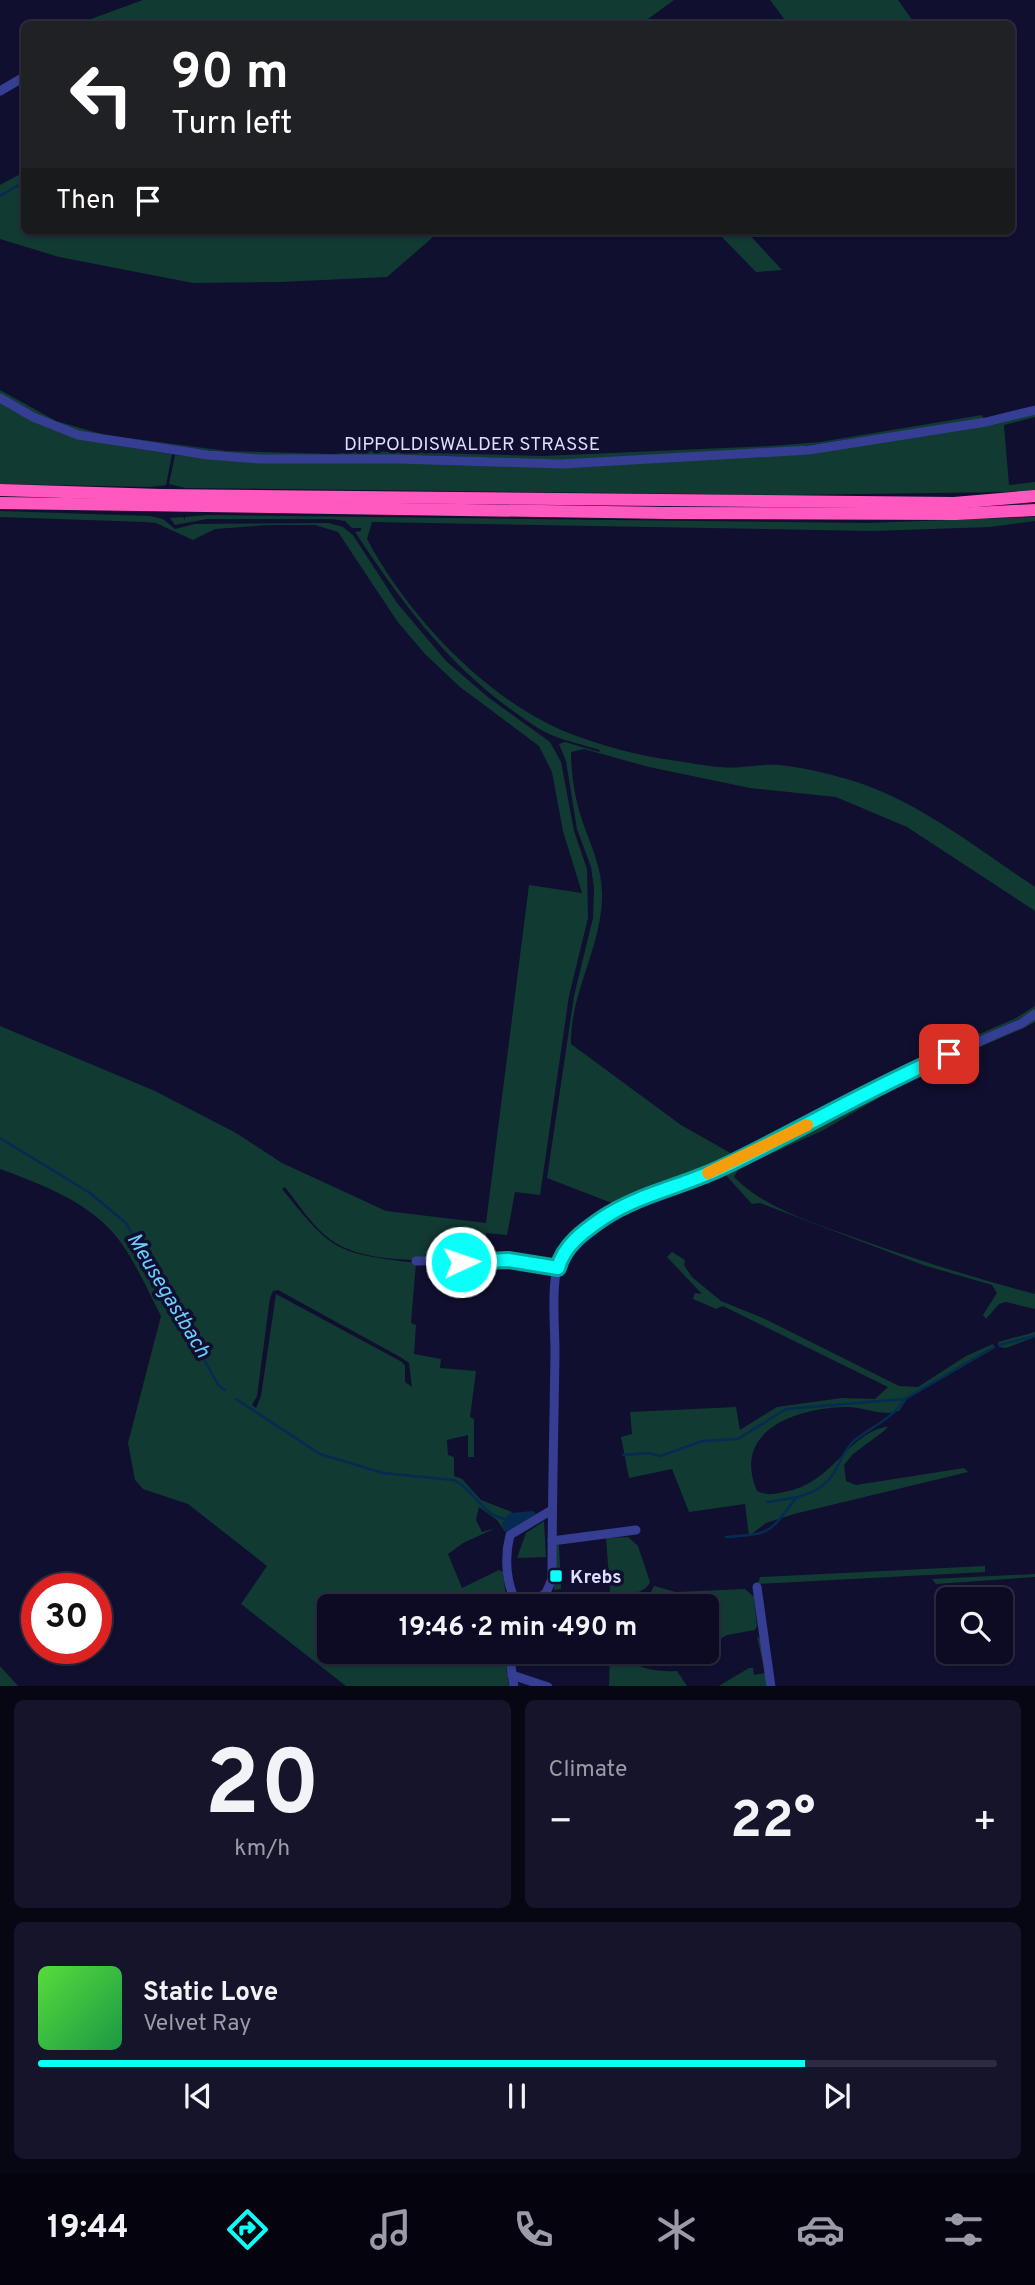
<!DOCTYPE html>
<meta charset="utf-8">
<style>
body{margin:0;font-family:Overpass,sans-serif;background:#15142b;color:#f1f3f6;height:100vh;display:flex;flex-direction:column;font-size:26px;white-space:nowrap}
*{box-sizing:border-box;margin:0}
p{font-size:23px;color:#9a9ba6}
.icon{flex:none;width:38px;height:38px;fill:none;stroke:currentColor;stroke-width:2;stroke-linecap:round;stroke-linejoin:round}
.map{position:relative;height:1686px;overflow:hidden}
.panel{display:flex;flex-direction:column;gap:14px;padding:14px;background:#070613;flex:1}
.panel>*{flex:none}
.hud{position:absolute;left:21px;top:21px;width:994px;height:214px;border-radius:10px;box-shadow:0 2px 5px #0004,0 0 0 2px #2c2b41;background:#202124;color:#fff;overflow:hidden}
.buttons{position:absolute;left:936px;top:1587px;display:grid;gap:14px}
.buttons a{display:grid;place-items:center;width:77px;height:77px;border-radius:10px;background:#0c0b23;box-shadow:0 2px 5px #0004,0 0 0 2px #2c2b41;font-size:35px}
.speed{position:absolute;left:21px;top:1573px;display:flex;gap:14px;font-size:35px;font-weight:700;text-align:center}
.speed>*{display:grid;place-content:center;width:91px;height:91px;border-radius:50%;background:#0c0b23;box-shadow:0 2px 5px #0004,0 0 0 2px #2c2b41;line-height:1}
.speed .limit{border:10px solid #d22;background:#fff;color:#111}
.pin{position:absolute;display:grid;place-items:center;width:60px;height:60px;color:#fff;margin:-30px;border-radius:14px;box-shadow:0 4px 10px #0006}
.me{position:absolute;width:77px;margin:-38px;rotate:87deg;stroke-linejoin:round;filter:drop-shadow(0 0 5px #0008)}
.turn{display:flex;align-items:center;gap:24px;height:147px;padding:0 35px;font-size:32px}
.turn .icon{width:91px;height:91px;stroke-width:2.5}
.turn b{display:block;font-size:49px;line-height:60px}
.then{display:flex;align-items:center;height:66px;padding:0 35px;background:#0003;gap:14px;font-size:26px}
.big{font-size:52px;font-weight:700;line-height:1.1}
.panel .card{flex:1;display:flex;flex-direction:column;justify-content:center;gap:10px;min-width:0;padding:0 24px;border-radius:10px;background:#15142b}
.panel .dial{align-items:center;gap:0}
.dial b{font-size:91px;line-height:1}
.song{display:flex;align-items:center;gap:21px}
.cover{width:84px;height:84px;border-radius:10px;background:linear-gradient(135deg,hsl(110 70% 55%),hsl(140 70% 35%))}
.played{height:7px;border-radius:4px;background:linear-gradient(90deg,#09fff7 80%,#2c2b41 80%)}
.keys{display:flex;justify-content:space-around;direction:ltr}
.heat{display:flex;justify-content:space-between;align-items:center;font-size:38px;direction:ltr}
.panel .tiles{flex:1;display:grid;gap:14px;grid-template-columns:1fr 1fr}
.card:last-child{grid-column:span 2}
.trip{position:absolute;left:317px;top:1594px;width:402px;height:70px;border-radius:10px;background:#0c0b23;box-shadow:0 2px 5px #0004,0 0 0 2px #2c2b41;font-weight:700;line-height:70px;text-align:center}
.tab-bar{display:flex;height:112px;justify-content:space-around;align-items:center;background:#05040e;color:#9a9ba6}
.tab-bar .icon{width:49px;height:49px}
.tab-bar .active{color:#09fff7}
.tab-bar b{font-size:32px;color:#f1f3f6}
.map>svg:first-child{display:block}
.green{fill:#113a33;fill-rule:evenodd}
.water{fill:#052b52}
.lines{fill:none;stroke-linecap:round;stroke-linejoin:round}
.stream{stroke:#052b52;stroke-width:2.5}
.minor{stroke:#353e92;stroke-width:9}
.highway{stroke:#ff58be;stroke-width:12}
.route-casing{stroke:#06a6a1;stroke-width:18}
.route{stroke:#09fff7;stroke-width:12}
.slow{stroke:#f59e0b;stroke-width:12}
.poi-dot{fill:#09fff7;stroke:#100f2f;stroke-width:2.5}
.labels{text-anchor:middle;stroke-width:7;stroke-linejoin:round;paint-order:stroke}
.street-label{font-size:19px;fill:#ddf;stroke:#100f2f}
.poi-label{font-size:19px;font-weight:bold;fill:#ddf;stroke:#100f2f;text-anchor:start}
.water-label{font-size:21px;font-style:italic;fill:#6bceff;stroke:#100f2f}
</style>
<div class="map">
<svg width="1035" height="1687" viewBox="0 0 1035 1687">
<rect width="100%" height="100%" fill="#100f2f"/>
<!-- green -->
<g class="green">
<polygon points="143,0 674,0 641,24 77,24"/>
<polygon points="770,0 898,0 915,24 788,24"/>
<polygon points="24,172 24,231 440,231 387,277 281,282 193,283 59,257 0,239 0,185"/>
<polygon points="716,231 746,231 782,270 756,272"/>
<polygon points="0,390 56,421 105,435 227,451 334,454 364,451 542,456 770,446 820,442 982,415 984,419 790,448 566,460 413,455 240,455 78,431 33,414 0,394"/>
<path d="M0,402c53,35 111,43 172,52l-6,31 -16,2 -150,-3z"/>
<polygon points="1035,413 1035,417 1004,425 1009,485 1035,482 1035,490 1008,492 788,495 185,488 169,484 175,455 262,463 392,461 497,466 760,456"/>
<path d="M0,511l150,5 13,3 12,10 20,-5 134,-1 14,4 10,8 44,68 49,58 43,37 61,44 11,20 13,69 13,38 1,49 -19,78 -29,199 -25,-3 -8,43 -21,-2v26c-45,0 -117,8 -155,-19 -18,-13 -32,-35 -46,-53l-3,2c51,63 53,64 134,74l-5,60 5,2 -2,29 27,5 -1,9 36,3 -6,46 4,2v38h-6v-22l-21,5 1,15 6,2v19l8,3 19,21 31,12 -6,8v13l-9,-13 -18,-13 -3,13 6,12 14,-4 -33,15 -15,11 14,34 37,-18 4,2 4,34h-178v46h175l5,34h-163l-105,-82 26,-38 -79,-62 -45,-15 -8,-9 -7,-37 33,-127c-13,-25 -25,-53 -42,-76 -27,-37 -78,-56 -119,-71v-143l155,65 81,42 46,30 104,48 100,12 43,-338 53,8 -19,-62 -11,-59 -13,-26 -79,-59 -35,-33 -28,-33 -59,-89 -23,-7h-47l-53,4 -22,11 -37,-17 -11,-1 -145,-5zM278,1290l124,68 7,5 3,24 -7,-5v-16l-3,-4 -126,-68 -15,102 -5,12 -4,-3 5,-9 13,-98 3,-7z"/>
<path d="M208,515l659,8 168,-6v4l-45,6 -118,4 -500,-9 -5,17c39,74 116,157 194,191 38,16 83,27 123,32 18,3 40,7 58,5 13,-1 24,-3 37,-2 23,2 46,8 68,14 71,21 128,68 188,108v24l-128,-84 -71,-30 -86,-9 -101,-21 -65,-18 -13,3c0,22 4,47 11,68 9,26 21,50 20,78 -1,50 -32,96 -31,146l110,81 53,30 186,-95 96,-42 19,-12v5l-341,166 -38,11 -39,17 -70,-27 27,-182 19,-78 1,-30 -3,-21 -14,-38 -11,-68 -7,-17 6,-2 34,10 1,-2c-16,-5 -35,-9 -51,-16 -13,-6 -24,-15 -36,-23 -67,-48 -113,-111 -158,-179l6,-1v-3h-9l-7,-7 -13,-2h-125l-32,6 -5,-7 13,-1 2,3v-3z"/>
<path d="M1035,1018v4l-11,6 -97,42 -105,61 -83,37 -5,9c34,34 86,48 130,64 57,20 113,38 171,53v15l-29,-7 -7,2 -13,15 -3,-4 14,-22 -5,-8 -69,-20 -163,-62 -8,1 -30,-33 202,-103z"/>
<path d="M672,1252l13,8 -1,5 8,12 29,24 44,18 134,67 19,1 48,-31 27,-12 2,4 -88,51 -8,12c-19,6 -36,-5 -54,-4 -48,1 -114,23 -88,84 10,5 17,3 27,1 50,-9 61,-56 101,-65h3l-4,4 -31,23 -9,11 2,16 10,4 108,-17 4,4 -174,42 -28,9 -17,13 -4,-32 -56,8 -17,-43 -43,9 -8,-41 11,-3 -2,-22 106,-5 4,23 37,-23 65,-9 33,1 13,-12 -165,-81 -7,3 -23,-10 2,-6 7,1 -35,-37z"/>
<polygon points="1035,1332 1035,1337 1006,1348 999,1347 998,1342"/>
<polygon points="544,1521 546,1557 517,1558 526,1533"/>
<path d="M628,1537l10,9 12,36c-4,11 -29,15 -39,24l-5,-68z"/>
<polygon points="559,1544 561,1589 554,1590 556,1546"/>
<polygon points="985,1566 985,1572 758,1584 760,1577"/>
<polygon points="1035,1574 1035,1577 936,1584 932,1579"/>
<polygon points="654,1586 676,1592 745,1589 754,1597 757,1626 755,1630 727,1635 707,1647 707,1606 623,1606 630,1598 651,1592"/>
<polygon points="757,1636 762,1641 769,1686 717,1687 749,1668 753,1668 754,1675 765,1673"/>
<path d="M610,1652c10,0 13,5 21,10 14,8 30,10 46,9l10,15h-78z"/>
<path d="M628,1652h71c-30,19 -41,18 -71,0z"/>
<polygon points="0,1666 18,1686 0,1686"/>
</g>
<!-- water -->
<polygon class="water" points="533,1511 536,1514 507,1532 504,1530 502,1523 510,1513"/>
<g class="lines">
<!-- stream -->
<g class="stream">
<polyline points="0,196 24,182"/>
<polyline points="0,1138 90,1193 126,1223 219,1386 225,1390"/>
<polyline points="999,1345 1035,1336"/>
<path d="M236,1399l84,55 63,19 71,7c20,9 31,40 55,39"/>
<polyline points="623,1455 648,1453 660,1456 703,1441 738,1439 786,1409 905,1399 994,1347"/>
<path d="M767,1502c22,-3 49,-5 64,-25 10,-13 11,-26 24,-37 18,-14 37,-21 50,-41"/>
<path d="M726,1537c46,-3 43,-4 70,-39"/>
</g>
<!-- minor -->
<g class="minor">
<polyline points="0,91 24,77"/>
<polyline points="0,398 33,417 78,435 208,455 259,459 399,459 562,464 809,450 986,422 1035,410"/>
<polyline points="416,1261 508,1260 558,1268"/>
<polyline points="552,1541 636,1530"/>
<polyline points="757,1587 771,1687"/>
<path d="M518,1606c-12,-21 -14,-48 -8,-71l40,-24"/>
<path d="M526,1606l20,-13 6,-14c0,-76 2,-152 3,-228 0,-24 -5,-74 6,-94 32,-56 113,-65 165,-91 98,-48 195,-100 296,-143l13,-9"/>
<polyline points="509,1652 514,1687"/>
<polyline points="512,1675 548,1687"/>
</g>
<!-- highway -->
<g class="highway">
<polyline points="0,490 161,495 954,503 1035,496"/>
<polyline points="0,503 668,513 956,514 1035,510"/>
</g>
</g>
<g class="lines">
<!-- route casing -->
<g class="route-casing">
<path id="route" d="M461,1262l47,-2 50,8c6,-23 26,-37 45,-50 38,-25 82,-32 122,-52 75,-36 147,-79 224,-112"/>
</g>
<!-- route -->
<use href="#route" class="route"/>
<!-- slow -->
<polyline class="slow" points="708,1173 807,1125"/>
</g>
<!-- markers -->
<rect class="poi-dot" x="549" y="1569" width="14" height="14" rx="3.5"/>
<g class="labels">
<!-- street labels -->
<g class="street-label">
<text x="472" y="450">DIPPOLDISWALDER STRASSE</text>
</g>
<!-- poi labels -->
<g class="poi-label">
<text x="570" y="1583">Krebs</text>
</g>
<!-- water labels -->
<g class="water-label">
<text transform="translate(169 1295) rotate(59)" y="7">Meusegastbach</text>
</g>
</g>
</svg>
<div class="buttons">
<a><svg class="icon" aria-label="search" viewBox="0 0 24 24"><circle cx="10" cy="10" r="6"/><path d="M15 15l6 6"/></svg></a>
</div>
<div class="speed"><div class="limit">30</div></div>
<div class="pin" style="left:949px;top:1054px;background:#d93025"><svg class="icon" aria-label="arrive" viewBox="0 0 24 24"><path d="M6 21V4h12l-3 4 3 4H6"/></svg></div>
<svg class="me" style="left:461px;top:1262px" viewBox="-20 -20 40 40"><circle r="17" fill="#09fff7" stroke="#fff" stroke-width="3"/><path d="M0-11L8 9 0 5-8 9z" fill="#fff"/></svg>
<div class="trip">19:46 · 2 min · 490 m</div>
<div class="hud">
<div class="turn"><svg class="icon" aria-label="left" viewBox="0 0 24 24"><path d="M17 20v-9H6M10 6l-5 5 5 5"/></svg><div><b>90 m</b>Turn left</div></div>
<div class="then">Then<svg class="icon" aria-label="arrive" viewBox="0 0 24 24"><path d="M6 21V4h12l-3 4 3 4H6"/></svg></div>
</div>
</div>
<section class="panel">
<div class="tiles">
<div class="card dial"><b>20</b><p>km/h</p></div>
<div class="card"><p>Climate</p>
<div class="heat"><a>−</a><b class="big">22°</b><a>+</a></div>
</div>
<div class="card">
<div class="song"><i class="cover"></i><div><b>Static Love</b><p>Velvet Ray</p></div></div>
<div class="played"></div>
<div class="keys"><svg class="icon" aria-label="previous" viewBox="0 0 24 24"><path d="M18 5L8 12l10 7zM5 5v14"/></svg><svg class="icon" aria-label="pause" viewBox="0 0 24 24"><path d="M8 5v14M16 5v14"/></svg><svg class="icon" aria-label="next" viewBox="0 0 24 24"><path d="M6 5l10 7-10 7zM19 5v14"/></svg></div>
</div>
</div>
</section>
<nav class="tab-bar">
<b>19:44</b>
<svg class="icon active" aria-label="directions" viewBox="0 0 24 24"><path d="M12 3l9 9-9 9-9-9zM9 14v-3h6M13 9l2 2-2 2"/></svg>
<svg class="icon" aria-label="music" viewBox="0 0 24 24"><path d="M9 18V5l10-2v13"/><circle cx="6" cy="18" r="3"/><circle cx="16" cy="16" r="3"/></svg>
<svg class="icon" aria-label="phone" viewBox="0 0 24 24"><path d="M5 4h4l2 5-3 2q2 4 5 5l2-3 5 2v4C11 20 4 13 5 4z"/></svg>
<svg class="icon" aria-label="climate" viewBox="0 0 24 24"><path d="M12 3v18M4 7l16 10M4 17L20 7"/></svg>
<svg class="icon" aria-label="car" viewBox="0 0 24 24"><path d="M5 17H2v-5l4-1 3-4h7l3 4 3 1v5h-3M9 17h6M6 11h13"/><circle cx="7" cy="17" r="2"/><circle cx="17" cy="17" r="2"/></svg>
<svg class="icon" aria-label="filters" viewBox="0 0 24 24"><path d="M4 7h16M4 17h16"/><circle cx="9" cy="7" r="2"/><circle cx="15" cy="17" r="2"/></svg>
</nav>
